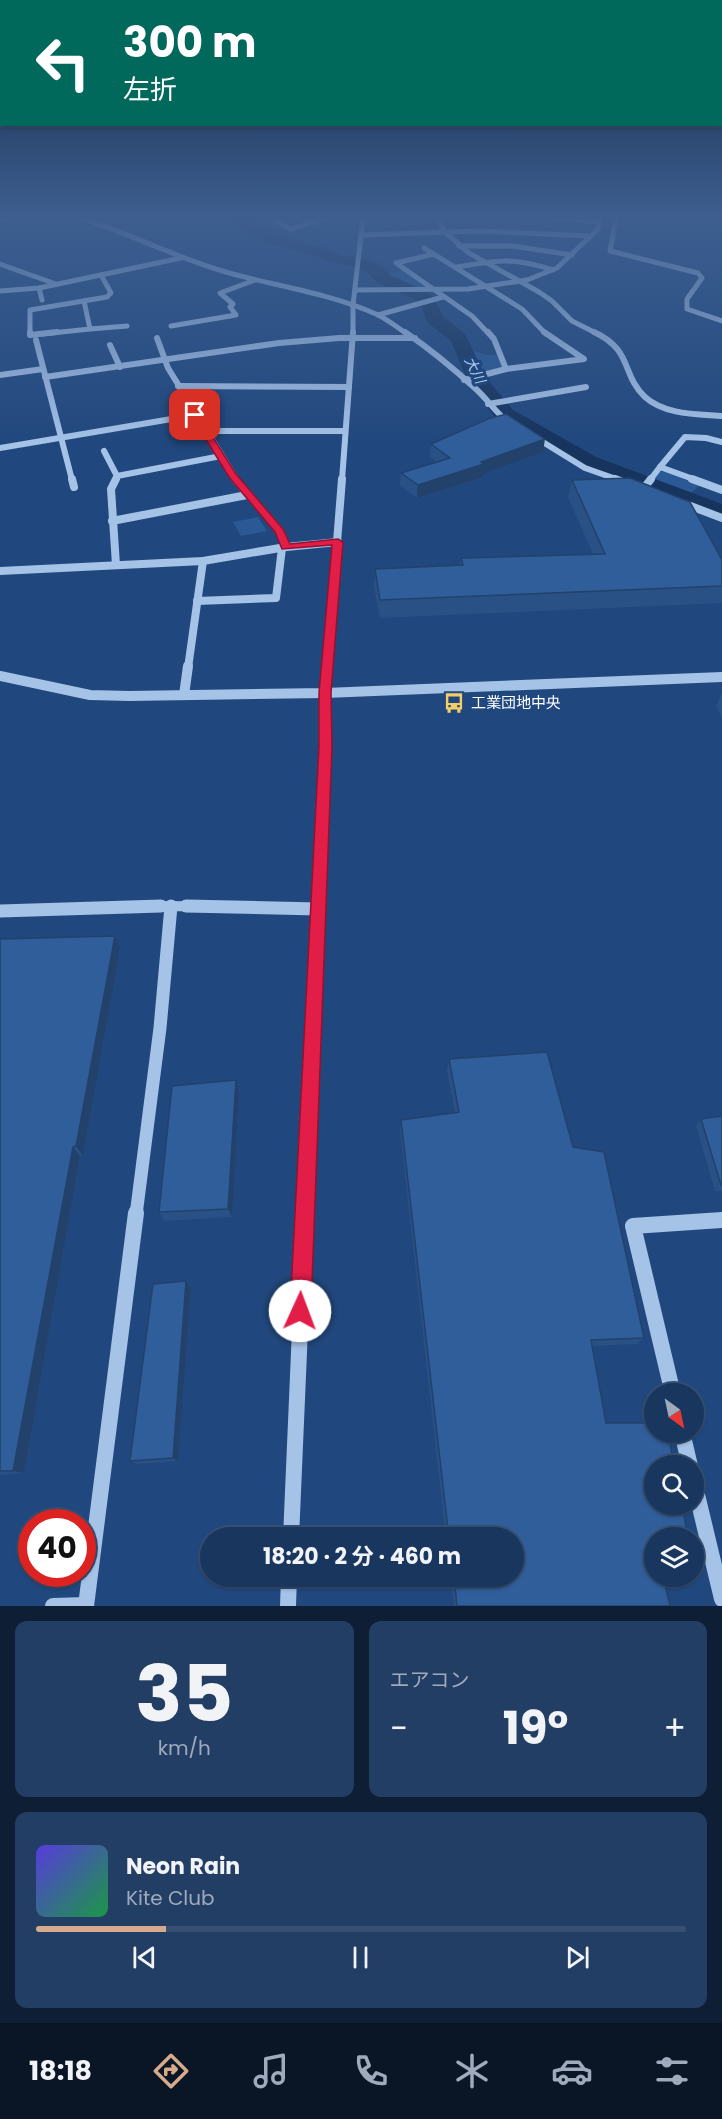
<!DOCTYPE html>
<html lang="ja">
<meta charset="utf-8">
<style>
body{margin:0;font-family:Poppins,"Noto Sans JP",sans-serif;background:#223e64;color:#f1f3f6;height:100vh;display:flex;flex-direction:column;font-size:22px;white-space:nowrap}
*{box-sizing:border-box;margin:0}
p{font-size:20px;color:#9fabbc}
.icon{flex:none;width:33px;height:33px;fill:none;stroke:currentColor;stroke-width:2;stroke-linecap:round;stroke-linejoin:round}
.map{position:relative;height:1606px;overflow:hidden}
.details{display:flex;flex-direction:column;gap:15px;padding:15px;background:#0e1e34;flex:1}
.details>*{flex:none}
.top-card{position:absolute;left:0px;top:0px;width:723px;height:126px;box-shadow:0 2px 4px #0004,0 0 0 2px #375073;background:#00695c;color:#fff;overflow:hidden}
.needle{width:39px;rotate:147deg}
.controls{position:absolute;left:644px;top:1383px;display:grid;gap:12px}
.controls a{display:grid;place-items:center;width:60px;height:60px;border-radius:50%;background:#19365e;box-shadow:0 2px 4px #0004,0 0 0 2px #375073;font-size:30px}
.speed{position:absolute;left:18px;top:1509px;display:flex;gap:12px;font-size:30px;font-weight:700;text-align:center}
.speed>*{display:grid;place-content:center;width:78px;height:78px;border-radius:50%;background:#19365e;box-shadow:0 2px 4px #0004,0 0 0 2px #375073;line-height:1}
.speed .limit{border:9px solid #d22;background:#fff;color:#111}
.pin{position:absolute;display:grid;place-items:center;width:51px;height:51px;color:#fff;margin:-26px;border-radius:12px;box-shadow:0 3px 9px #0006}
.me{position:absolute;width:66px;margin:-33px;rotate:2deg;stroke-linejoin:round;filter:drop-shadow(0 0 4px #0008)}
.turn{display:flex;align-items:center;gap:21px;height:126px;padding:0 24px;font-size:27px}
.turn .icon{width:78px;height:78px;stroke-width:2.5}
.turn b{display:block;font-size:42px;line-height:51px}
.big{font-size:45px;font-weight:700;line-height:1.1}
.details .tile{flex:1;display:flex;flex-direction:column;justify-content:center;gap:9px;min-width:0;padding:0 21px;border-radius:12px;background:#223e64}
.details .dial{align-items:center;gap:0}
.dial b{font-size:78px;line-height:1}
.song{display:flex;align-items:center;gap:18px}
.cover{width:72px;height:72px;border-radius:9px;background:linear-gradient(135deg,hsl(250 70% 55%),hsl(140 70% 35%))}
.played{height:6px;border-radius:3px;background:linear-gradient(90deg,#d6ab8b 20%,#375073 20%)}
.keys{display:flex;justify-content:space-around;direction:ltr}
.heat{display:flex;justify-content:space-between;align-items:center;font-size:33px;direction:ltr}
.details .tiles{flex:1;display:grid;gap:15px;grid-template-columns:1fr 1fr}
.tile:last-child{grid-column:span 2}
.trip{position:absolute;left:200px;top:1527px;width:324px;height:60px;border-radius:30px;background:#19365e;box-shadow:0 2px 4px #0004,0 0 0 2px #375073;font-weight:700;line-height:60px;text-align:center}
.menu{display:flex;height:96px;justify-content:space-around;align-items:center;background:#0a1626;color:#9fabbc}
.menu .icon{width:42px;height:42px}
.menu .current{color:#d6ab8b}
.menu b{font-size:27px;color:#f1f3f6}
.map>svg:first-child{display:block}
.green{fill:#2a5996}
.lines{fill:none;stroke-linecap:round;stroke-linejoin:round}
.river{fill:#16345d;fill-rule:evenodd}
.minor-far5{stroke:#a5c2e7;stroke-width:5}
.minor-far4{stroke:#a5c2e7;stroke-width:6}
.minor-far3{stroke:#a5c2e7;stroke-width:8}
.minor-far2{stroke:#a5c2e7;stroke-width:10}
.minor-far1{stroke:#a5c2e7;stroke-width:13}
.minor{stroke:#a5c2e7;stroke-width:16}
.wall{fill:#295185}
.shaded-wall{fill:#22426c}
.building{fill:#305e9b;stroke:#22426c;stroke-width:1.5}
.route{fill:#e11d48;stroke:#92132f;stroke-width:1.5}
.labels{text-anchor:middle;stroke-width:6;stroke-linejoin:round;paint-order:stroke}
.far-water-label{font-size:14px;font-style:italic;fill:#b0ccef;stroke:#21487e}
.poi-label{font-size:15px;fill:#fff;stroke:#21487e;text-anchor:start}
</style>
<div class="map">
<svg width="722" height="1606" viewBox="0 0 722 1606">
<rect width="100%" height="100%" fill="#21487e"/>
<!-- green -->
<g class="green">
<polygon points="405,270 427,286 424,289 408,289 381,275"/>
<polygon points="467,349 487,355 499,355 505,369 478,375"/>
<polygon points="669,471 702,483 687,497 649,482 659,472"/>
<polygon points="258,517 267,531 241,536 233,522"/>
</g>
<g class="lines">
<!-- river -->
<polygon class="river" points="234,218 251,218 280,237 322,247 341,255 368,260 379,264 390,275 431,294 443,316 465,334 487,379 513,410 596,457 722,504 722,521 580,467 497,420 467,379 451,341 428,323 418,301 378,283 367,272 358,267 331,262 311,254 269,244 253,235"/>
<!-- minor-far5 -->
<g class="minor-far5">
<path d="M80,218c50,15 96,40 146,54 49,14 103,21 150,42 11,5 21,13 31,20"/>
<polyline points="272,218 290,229 324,218"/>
<polyline points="437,218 445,232 481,231 590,236"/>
<polyline points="555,218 599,222"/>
<polyline points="616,218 610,251 698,273 702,278 687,299 687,309 722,321"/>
<polyline points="0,221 8,218"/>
<polyline points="362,235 445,232 469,253 539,292 552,301 572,321 598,334"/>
<polyline points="459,246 513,246 572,255"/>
<polyline points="424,248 522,309 546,334"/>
<polyline points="434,254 396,263 472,316 489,334"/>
<polyline points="0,264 56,284"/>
<path d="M457,267c41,-7 56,-10 96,3"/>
<polyline points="39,288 42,300"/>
<polyline points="355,290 468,289 527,280 557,268 598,229 600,218"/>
<polyline points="0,291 39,288 181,258"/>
<polyline points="378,315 443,297"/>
<polyline points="171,326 236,315 230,307 233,304 220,293 255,280"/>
<polyline points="90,329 127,326"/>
<polyline points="30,334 30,310 107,297 111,293 101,275"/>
<polyline points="42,334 90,329 84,301"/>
<polyline points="353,334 353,305 363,218"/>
</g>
<!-- minor-far4 -->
<g class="minor-far4">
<polyline points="30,332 30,335 57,332"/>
<path d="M405,332c25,17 48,36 71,57 12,11 20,24 33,34"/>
<path d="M594,332c39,18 27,42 51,65 20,18 52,17 77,19"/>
<polyline points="157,338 168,368 237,480"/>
<polyline points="36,340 72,480"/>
<polyline points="110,345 120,367"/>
<polyline points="506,369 584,359 544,332"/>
<polyline points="0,375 43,369"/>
<polyline points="45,377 279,343 339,338 415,338"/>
<polyline points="464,380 506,369 494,339 488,332"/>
<polyline points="178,386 349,387"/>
<polyline points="488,404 586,387"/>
<polyline points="207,431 345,431"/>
<polyline points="533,436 585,468 619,480"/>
<polyline points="0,448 195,415"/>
<polyline points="104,451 117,476"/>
<polyline points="115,480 117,476 221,456"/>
<polyline points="342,480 353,332"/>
<polyline points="650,480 660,467"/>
<polyline points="696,480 660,467 685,437 706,438 722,442"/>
</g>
<!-- minor-far3 -->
<g class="minor-far3">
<polyline points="72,479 74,487"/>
<polyline points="116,479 111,489 116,565"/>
<polyline points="235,479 280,531 286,547"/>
<polyline points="615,479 623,482"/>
<polyline points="692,479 722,490"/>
<polyline points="644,488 651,479"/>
<polyline points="680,502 722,518"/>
<polyline points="112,521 247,495"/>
<polyline points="0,571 203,561 286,547 338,542"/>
<polyline points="197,601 276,598 282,548"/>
<polyline points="188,668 203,561"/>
<polyline points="327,668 342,479"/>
</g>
<!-- minor-far2 -->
<g class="minor-far2">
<polyline points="0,676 90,695 129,696 325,693 722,677"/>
<polyline points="184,695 188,666"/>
<polyline points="109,908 171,906 259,908"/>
<polyline points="318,908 327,666"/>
</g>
<!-- minor-far1 -->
<g class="minor-far1">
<polyline points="186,906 318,909"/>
<polyline points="0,911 161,906"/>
<polyline points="136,1215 160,1028 171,906"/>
<polyline points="305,1215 318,906"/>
</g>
<!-- minor -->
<g class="minor">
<polyline points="673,1394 633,1226 722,1220"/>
<polyline points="682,1432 690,1466"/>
<polyline points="693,1478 722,1599"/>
<polyline points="291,1538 305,1213"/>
<polyline points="53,1606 86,1605"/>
<polyline points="86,1606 136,1213"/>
<polyline points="288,1606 289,1576"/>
</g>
</g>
<!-- wall -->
<g class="wall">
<polygon points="431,444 543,452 483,474 483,477 417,498 400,486 401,473 437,462 430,457"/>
<polygon points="572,480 722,560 722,603 380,618 374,587 375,569 460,565 461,558 593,554 568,497"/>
<polygon points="722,693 722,718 716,706"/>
<polygon points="115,936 120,949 83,1156 80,1156 24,1473 0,1475 0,939"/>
<polygon points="449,1059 573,1147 644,1338 636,1344 592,1346 606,1423 654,1538 670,1606 454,1606 451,1576 513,1576 513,1538 446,1538 400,1130 401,1120 455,1112 447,1071"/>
<polygon points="236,1080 239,1091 232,1217 164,1221 159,1212"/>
<polygon points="722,1116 722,1191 715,1191 696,1126 701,1119"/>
<polygon points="191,1288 178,1461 137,1464 130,1461"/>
</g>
<!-- shaded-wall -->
<g class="shaded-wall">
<polygon points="545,439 543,452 483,474 483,477 417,498 418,485"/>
<polygon points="115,936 120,949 83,1156 76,1146"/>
<polygon points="236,1080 239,1091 232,1217 228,1209"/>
<polygon points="73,1147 80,1156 24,1473 13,1471"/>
<polygon points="186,1281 191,1288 178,1461 173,1458"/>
</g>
<!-- building -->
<g class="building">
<polygon points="506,414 545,439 481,462 484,464 418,485 401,473 450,458 431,444 488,419"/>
<polygon points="630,478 690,502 722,560 722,586 380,600 375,569 463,565 461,558 605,554 572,480"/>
<polygon points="115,936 76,1146 73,1147 13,1471 0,1471 0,939"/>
<polygon points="547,1052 573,1147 604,1152 644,1338 591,1340 606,1423 654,1423 654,1432 668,1432 674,1466 654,1466 654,1504 682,1504 688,1538 654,1538 654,1576 663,1576 670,1606 457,1606 454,1576 513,1576 513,1538 449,1538 401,1120 459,1112 449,1059"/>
<polygon points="236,1080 228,1209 159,1212 172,1086"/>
<polygon points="722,1116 722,1185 721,1185 701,1119"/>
<polygon points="186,1281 173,1458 130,1461 153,1284"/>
</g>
<!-- sky -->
<linearGradient id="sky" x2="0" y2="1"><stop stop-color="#122845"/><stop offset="0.49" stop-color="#3d5e8f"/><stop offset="1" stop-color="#3d5e8f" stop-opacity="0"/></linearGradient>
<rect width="722" height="443" fill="url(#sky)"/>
<!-- route -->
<polygon class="route" points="195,413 199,415 236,474 283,529 290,544 338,539 343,542 331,693 332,746 311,1311 308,1318 300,1321 293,1318 290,1311 319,746 319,693 332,545 282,549 275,532 229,477 191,415"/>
<!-- icons -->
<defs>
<g id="bus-bare" transform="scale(1.62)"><path d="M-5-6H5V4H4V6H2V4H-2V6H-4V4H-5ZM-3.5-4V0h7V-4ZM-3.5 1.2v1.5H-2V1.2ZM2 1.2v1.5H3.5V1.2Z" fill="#f4cd66" stroke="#21487e" stroke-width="2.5" paint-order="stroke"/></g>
</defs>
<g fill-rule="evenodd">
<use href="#bus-bare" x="454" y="703"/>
</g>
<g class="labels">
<!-- far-water labels -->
<g class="far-water-label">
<text transform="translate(475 370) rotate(63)" y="5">大川</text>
</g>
<!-- poi labels -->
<g class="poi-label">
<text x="471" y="708">工業団地中央</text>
</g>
</g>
</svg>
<div class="controls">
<a><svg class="needle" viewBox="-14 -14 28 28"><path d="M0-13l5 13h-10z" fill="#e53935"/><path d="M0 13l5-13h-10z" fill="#9fabbc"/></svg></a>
<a><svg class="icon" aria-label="search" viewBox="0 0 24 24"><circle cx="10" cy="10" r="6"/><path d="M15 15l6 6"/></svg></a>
<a><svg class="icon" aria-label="layers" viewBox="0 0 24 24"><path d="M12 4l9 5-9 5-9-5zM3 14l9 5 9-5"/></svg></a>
</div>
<div class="speed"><div class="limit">40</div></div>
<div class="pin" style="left:195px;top:415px;background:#d93025"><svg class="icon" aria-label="arrive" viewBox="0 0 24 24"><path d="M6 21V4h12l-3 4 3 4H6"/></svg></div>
<svg class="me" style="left:300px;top:1311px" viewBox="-20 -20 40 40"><circle r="19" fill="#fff"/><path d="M0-13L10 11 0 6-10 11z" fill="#e11d48"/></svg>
<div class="trip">18:20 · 2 分 · 460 m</div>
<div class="top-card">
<div class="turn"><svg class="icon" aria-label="left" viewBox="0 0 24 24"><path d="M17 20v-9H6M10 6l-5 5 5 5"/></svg><div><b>300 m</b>左折</div></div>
</div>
</div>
<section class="details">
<div class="tiles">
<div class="tile dial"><b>35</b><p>km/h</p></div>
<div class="tile"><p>エアコン</p>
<div class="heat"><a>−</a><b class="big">19°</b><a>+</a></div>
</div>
<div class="tile">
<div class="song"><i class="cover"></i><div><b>Neon Rain</b><p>Kite Club</p></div></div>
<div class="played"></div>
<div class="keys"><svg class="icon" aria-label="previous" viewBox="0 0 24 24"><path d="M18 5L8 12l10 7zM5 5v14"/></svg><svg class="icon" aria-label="pause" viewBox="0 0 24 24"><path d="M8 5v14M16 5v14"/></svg><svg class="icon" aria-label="next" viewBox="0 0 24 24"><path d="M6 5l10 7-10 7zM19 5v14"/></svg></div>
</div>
</div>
</section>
<nav class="menu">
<b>18:18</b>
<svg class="icon current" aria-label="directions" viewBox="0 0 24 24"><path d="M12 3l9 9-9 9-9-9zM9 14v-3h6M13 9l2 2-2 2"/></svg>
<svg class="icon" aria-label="music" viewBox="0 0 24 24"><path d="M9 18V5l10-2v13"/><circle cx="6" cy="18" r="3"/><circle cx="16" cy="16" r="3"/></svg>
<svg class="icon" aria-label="phone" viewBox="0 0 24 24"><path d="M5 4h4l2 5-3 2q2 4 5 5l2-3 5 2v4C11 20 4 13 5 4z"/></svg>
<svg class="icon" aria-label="climate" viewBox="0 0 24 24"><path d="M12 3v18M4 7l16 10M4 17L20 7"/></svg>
<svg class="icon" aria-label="car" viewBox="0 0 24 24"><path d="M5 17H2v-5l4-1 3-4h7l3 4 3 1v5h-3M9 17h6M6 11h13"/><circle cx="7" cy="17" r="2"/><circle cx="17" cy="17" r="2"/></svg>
<svg class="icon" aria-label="filters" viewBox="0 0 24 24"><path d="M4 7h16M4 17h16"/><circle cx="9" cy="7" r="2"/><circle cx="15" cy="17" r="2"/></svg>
</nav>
